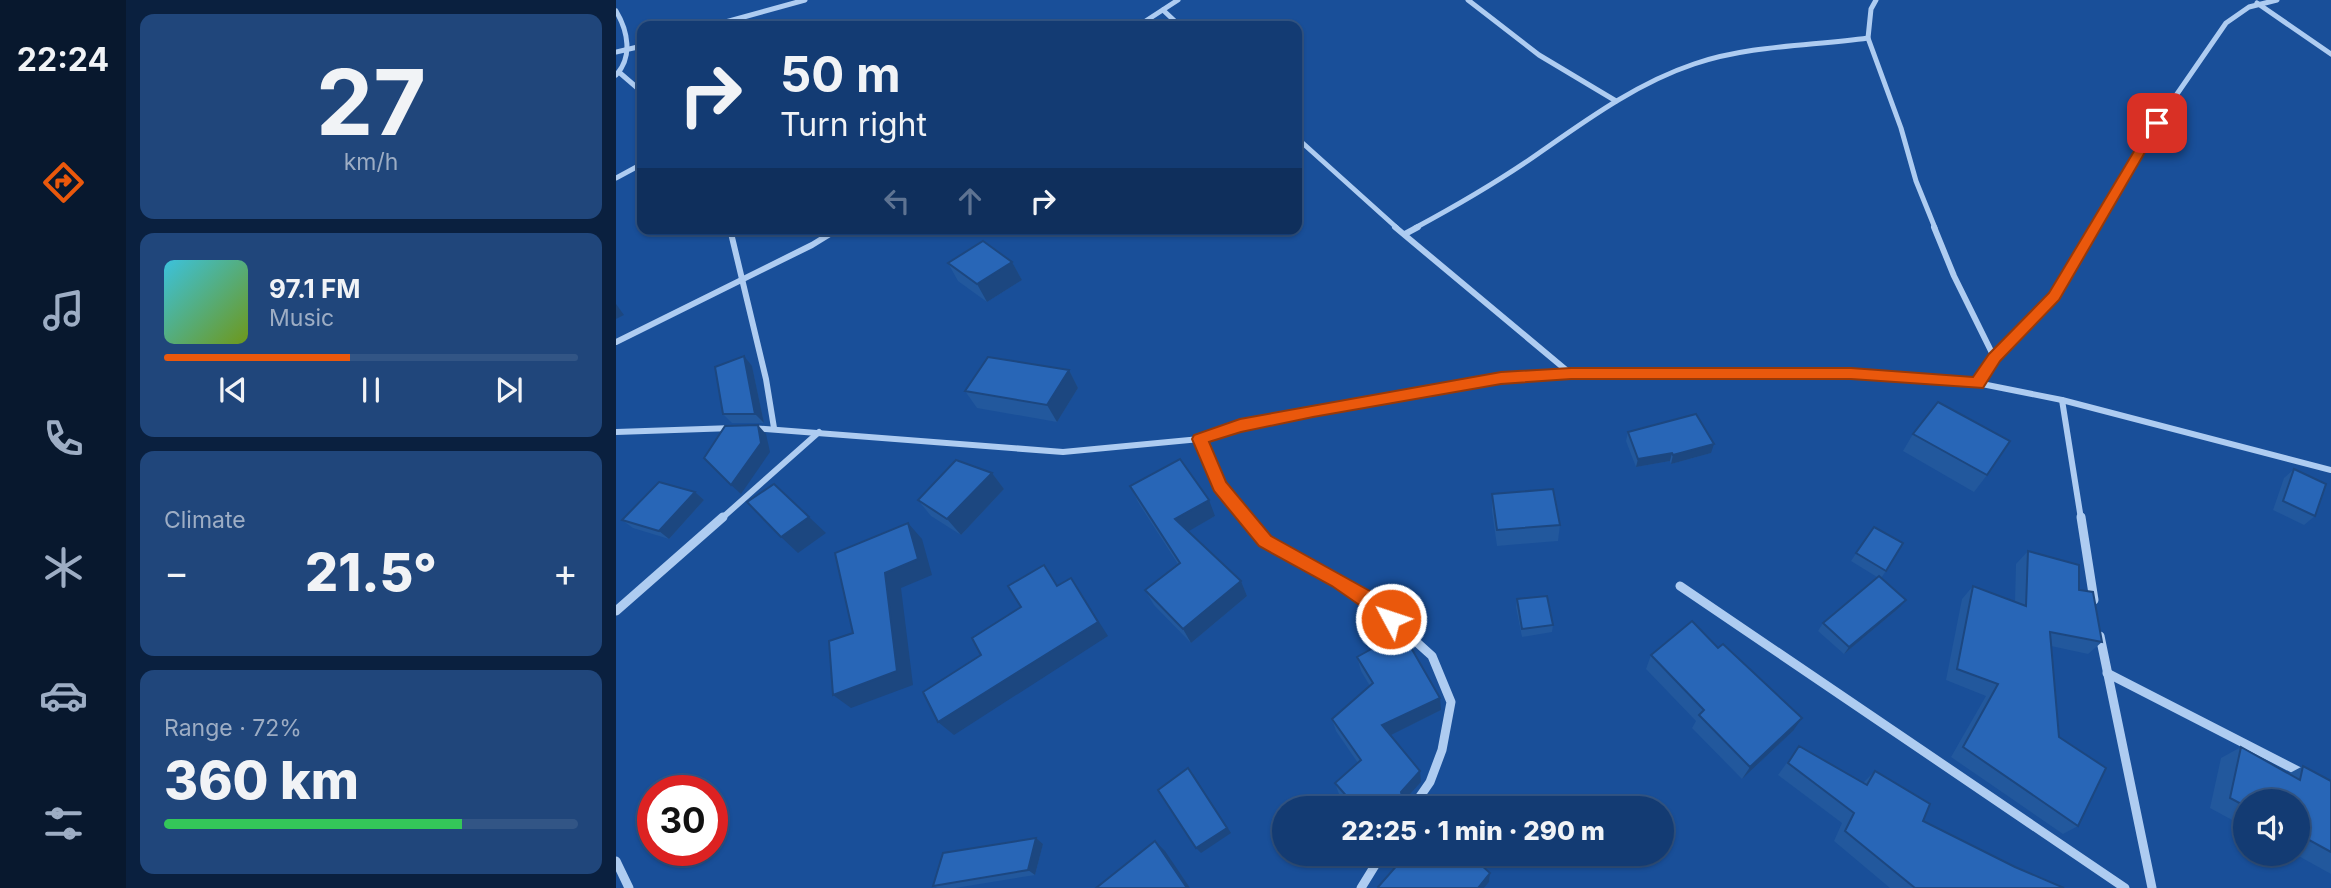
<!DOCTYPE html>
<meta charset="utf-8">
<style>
body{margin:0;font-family:Inter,sans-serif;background:#20467b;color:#f1f3f6;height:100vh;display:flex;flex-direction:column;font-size:26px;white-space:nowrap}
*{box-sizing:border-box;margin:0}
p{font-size:23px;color:#9dadc4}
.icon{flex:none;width:38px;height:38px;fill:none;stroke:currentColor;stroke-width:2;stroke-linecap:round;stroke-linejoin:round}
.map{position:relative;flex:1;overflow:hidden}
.details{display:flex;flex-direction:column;gap:14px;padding:14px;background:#0a203f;width:490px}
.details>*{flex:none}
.top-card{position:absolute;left:21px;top:21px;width:665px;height:214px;border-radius:14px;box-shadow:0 2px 5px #0004,0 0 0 2px #325585;background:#133b73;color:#f1f3f6;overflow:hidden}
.buttons{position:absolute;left:1617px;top:789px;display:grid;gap:14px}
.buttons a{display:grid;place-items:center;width:77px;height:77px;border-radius:50%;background:#133b73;box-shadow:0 2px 5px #0004,0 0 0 2px #325585;font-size:35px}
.speed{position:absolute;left:21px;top:775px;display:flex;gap:14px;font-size:35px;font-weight:700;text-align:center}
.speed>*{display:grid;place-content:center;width:91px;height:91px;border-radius:50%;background:#133b73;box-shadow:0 2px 5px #0004,0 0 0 2px #325585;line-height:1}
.speed .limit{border:10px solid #d22;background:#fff;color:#111}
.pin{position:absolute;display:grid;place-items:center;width:60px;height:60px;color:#fff;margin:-30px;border-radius:14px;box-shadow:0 4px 10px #0006}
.me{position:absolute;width:77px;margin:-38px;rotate:310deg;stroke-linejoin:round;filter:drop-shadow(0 0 5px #0008)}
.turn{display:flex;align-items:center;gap:24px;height:147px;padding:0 28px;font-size:32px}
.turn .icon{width:91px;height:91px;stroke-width:2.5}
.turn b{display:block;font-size:49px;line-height:60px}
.lanes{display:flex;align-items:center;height:66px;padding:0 28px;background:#0003;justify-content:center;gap:35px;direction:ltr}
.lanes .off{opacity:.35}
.big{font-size:52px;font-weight:800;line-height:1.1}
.details .tile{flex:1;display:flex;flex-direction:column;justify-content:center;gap:10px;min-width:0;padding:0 24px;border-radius:14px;background:#20467b}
.details .dial{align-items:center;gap:0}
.dial b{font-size:91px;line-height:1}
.song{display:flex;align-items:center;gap:21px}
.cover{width:84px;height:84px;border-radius:10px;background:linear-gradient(135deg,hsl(190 70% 55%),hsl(80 70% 35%))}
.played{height:7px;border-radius:4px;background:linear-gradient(90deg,#ea580c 45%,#325585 45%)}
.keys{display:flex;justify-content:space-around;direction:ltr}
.heat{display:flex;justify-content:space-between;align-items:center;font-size:38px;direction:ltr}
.charge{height:10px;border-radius:5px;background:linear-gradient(90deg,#34c759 72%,#325585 0)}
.trip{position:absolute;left:656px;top:796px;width:402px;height:70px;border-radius:35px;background:#133b73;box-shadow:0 2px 5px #0004,0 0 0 2px #325585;font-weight:800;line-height:70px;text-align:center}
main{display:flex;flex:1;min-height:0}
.dock{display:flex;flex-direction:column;width:126px;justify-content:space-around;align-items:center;background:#08182e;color:#9dadc4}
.dock .icon{width:49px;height:49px}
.dock .active{color:#ea580c}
.dock b{font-size:32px;color:#f1f3f6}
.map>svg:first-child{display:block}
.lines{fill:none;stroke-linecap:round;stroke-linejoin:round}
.minor-far2{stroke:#aeccf1;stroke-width:5}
.minor-far1{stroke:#aeccf1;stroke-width:6}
.minor{stroke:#aeccf1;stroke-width:9}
.wall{fill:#22589d}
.shaded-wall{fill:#1c4780}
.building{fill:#2866b7;stroke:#1c4780;stroke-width:2}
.route{fill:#ea580c;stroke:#983908;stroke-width:2}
</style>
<main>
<nav class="dock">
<b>22:24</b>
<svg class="icon active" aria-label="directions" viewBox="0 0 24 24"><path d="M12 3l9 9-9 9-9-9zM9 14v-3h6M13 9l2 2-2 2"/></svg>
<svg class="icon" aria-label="music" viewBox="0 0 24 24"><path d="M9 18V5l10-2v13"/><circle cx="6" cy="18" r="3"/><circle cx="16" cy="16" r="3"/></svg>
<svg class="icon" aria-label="phone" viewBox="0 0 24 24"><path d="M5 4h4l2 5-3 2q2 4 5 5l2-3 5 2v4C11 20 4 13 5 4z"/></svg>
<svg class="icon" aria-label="climate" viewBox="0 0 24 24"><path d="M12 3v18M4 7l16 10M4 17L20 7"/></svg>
<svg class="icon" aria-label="car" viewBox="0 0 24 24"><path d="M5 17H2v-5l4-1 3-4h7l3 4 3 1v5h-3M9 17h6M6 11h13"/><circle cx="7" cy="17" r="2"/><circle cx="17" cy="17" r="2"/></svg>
<svg class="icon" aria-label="filters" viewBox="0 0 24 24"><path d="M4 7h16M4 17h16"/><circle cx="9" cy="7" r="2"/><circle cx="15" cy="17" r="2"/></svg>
</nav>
<section class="details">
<div class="tile dial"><b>27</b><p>km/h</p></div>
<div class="tile">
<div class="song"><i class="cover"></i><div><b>97.1 FM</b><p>Music</p></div></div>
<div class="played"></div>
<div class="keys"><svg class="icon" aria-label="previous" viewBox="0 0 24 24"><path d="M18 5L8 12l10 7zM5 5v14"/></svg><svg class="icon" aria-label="pause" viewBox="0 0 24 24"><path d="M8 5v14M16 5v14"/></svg><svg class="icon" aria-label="next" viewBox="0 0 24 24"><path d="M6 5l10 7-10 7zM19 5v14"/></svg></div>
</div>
<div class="tile"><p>Climate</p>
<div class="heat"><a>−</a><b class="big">21.5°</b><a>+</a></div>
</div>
<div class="tile"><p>Range · 72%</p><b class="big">360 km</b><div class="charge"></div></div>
</section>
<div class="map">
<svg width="1715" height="888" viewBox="0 0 1715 888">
<rect width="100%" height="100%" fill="#194f99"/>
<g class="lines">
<!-- minor-far2 -->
<g class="minor-far2">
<polyline points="852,0 923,55 1000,101"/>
<polyline points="1260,0 1255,9 1252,38 1285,128 1300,181 1319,228"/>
<polyline points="1641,3 1715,54"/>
<polyline points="547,10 564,26"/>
<path d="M0,11c12,20 17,46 0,64"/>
<polyline points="95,26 189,0"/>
<polyline points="522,26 562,0"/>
<polyline points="0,52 26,46"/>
<polyline points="4,73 26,92"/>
<polyline points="681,138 781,228"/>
<polyline points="0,178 26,164"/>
<path d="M799,228c39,-21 77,-43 114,-68 52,-36 105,-76 165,-96 56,-19 117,-18 174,-26"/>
<polyline points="1479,228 1541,123 1610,23 1633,7 1661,0"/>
</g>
<!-- minor-far1 -->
<g class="minor-far1">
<polyline points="779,227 955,374"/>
<polyline points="1318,227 1338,276 1378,357"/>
<polyline points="114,229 150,379 158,428"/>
<polyline points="789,234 802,227"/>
<polyline points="0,342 196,245 222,229"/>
<polyline points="1361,383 1378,357 1438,297 1480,227"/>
<polyline points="1446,400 1465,519"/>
<polyline points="136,428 447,452 584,439 624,426 745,401 885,378 955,374 1235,374 1361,383 1446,400 1715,470"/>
<polyline points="0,432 117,428"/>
<polyline points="584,439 604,486 631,519"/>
<polyline points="105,519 203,432"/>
</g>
<!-- minor -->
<g class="minor">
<polyline points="629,517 649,541 754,600 816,656 835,702 826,750 814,782 796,808"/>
<polyline points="1465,517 1478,600"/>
<polyline points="1064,586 1509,888"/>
<polyline points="0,611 107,517"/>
<polyline points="1484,636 1536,888"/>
<polyline points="1491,673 1686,773"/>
<polyline points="0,861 13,888"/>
<polyline points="745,888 766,854"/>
</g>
</g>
<!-- wall -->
<g class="wall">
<polygon points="396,262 406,280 371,302 342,281 332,263"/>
<polygon points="136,366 148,423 116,423 107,414"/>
<polygon points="453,370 462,388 441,422 361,408 349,391"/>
<polygon points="1012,432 1095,453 1055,464 1054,461 1020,467 1010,441"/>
<polygon points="1297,434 1371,475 1358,492 1287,451"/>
<polygon points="1678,469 1699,516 1688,525 1657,510 1668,478"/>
<polygon points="376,473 388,489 345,535 315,516 302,500"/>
<polygon points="514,486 599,516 572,531 625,581 631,596 575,643 538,605 529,590 562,564 522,502"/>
<polygon points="79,492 88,500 53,539 17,528 6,520"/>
<polygon points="876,494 944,525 942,541 881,546 876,511"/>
<polygon points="1258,527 1270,571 1265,578 1284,607 1228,654 1202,631 1207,623 1261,577 1235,561"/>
<polygon points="1412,551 1463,590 1486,642 1472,654 1435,646 1443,737 1462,826 1447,834 1335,757 1370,696 1330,680 1346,599 1357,586 1399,601 1400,564"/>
<polygon points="901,599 937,625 936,632 906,637 900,607"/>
<polygon points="1102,648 1177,731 1126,779 1076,728 1080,721 1030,669 1035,655"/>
<polygon points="741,657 825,710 774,735 805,782 788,801 791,804 803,808 736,808 723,794 719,783 742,763 720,731 716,719 754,686 745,671"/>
<polygon points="1183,746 1247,783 1259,771 1307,821 1399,867 1448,888 1274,888 1218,841 1226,823 1162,775"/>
<polygon points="1625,747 1672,774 1687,766 1715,781 1715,874 1679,854 1682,854 1682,802 1629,802 1629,827 1594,808 1605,758"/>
<polygon points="420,838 427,844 419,875 339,888 322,888 317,886"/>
<polygon points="774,854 853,854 874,873 873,882 868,888 762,888 762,887 781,864"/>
</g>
<!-- shaded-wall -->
<g class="shaded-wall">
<polygon points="396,262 406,280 371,302 361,284"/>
<polygon points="0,304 8,315 0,319"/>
<polygon points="128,356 136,366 148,423 139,414"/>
<polygon points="453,370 462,388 441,422 431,405"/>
<polygon points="142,425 150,434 154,452 125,494 115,485"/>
<polygon points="1098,444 1095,453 1055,464 1057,455"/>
<polygon points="1056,453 1054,461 1020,467 1022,459"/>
<polygon points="376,473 388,489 345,535 331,519"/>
<polygon points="79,492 88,500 53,539 43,531"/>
<polygon points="593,500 599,516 566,535 559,519"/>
<polygon points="193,517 210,533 182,553 165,537"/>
<polygon points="292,523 306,539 316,575 285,588 297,685 235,708 217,695"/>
<polygon points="455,578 492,636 338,735 322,722"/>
<polygon points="625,581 631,596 575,643 567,629"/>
<polygon points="1290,600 1284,607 1228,654 1233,647"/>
<polygon points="824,698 825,710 769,738 766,725"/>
<polygon points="1186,718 1177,731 1126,779 1134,767"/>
<polygon points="804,771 805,782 787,802 785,792"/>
<polygon points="577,774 615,833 585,853 580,848"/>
<polygon points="420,838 427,844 419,875 412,870"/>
<polygon points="539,841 549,851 574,888 571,888"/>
<polygon points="874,873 873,882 868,888 862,888"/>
</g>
<!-- building -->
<g class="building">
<polygon points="367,241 396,262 361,284 332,263"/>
<polygon points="128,356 139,414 107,414 99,367"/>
<polygon points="372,357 453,370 431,405 349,391"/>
<polygon points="1322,402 1394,441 1371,475 1297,434"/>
<polygon points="1080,414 1098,444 1057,455 1056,453 1022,459 1012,432"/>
<polygon points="142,425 145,443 115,485 88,458 109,426"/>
<polygon points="564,459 593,500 559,519 625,581 567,629 529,590 564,563 514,486"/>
<polygon points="340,460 376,473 331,519 302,500"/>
<polygon points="1678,469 1710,484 1699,516 1667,501"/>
<polygon points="43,482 79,492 43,531 6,520"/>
<polygon points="158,484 193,517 165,537 131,502"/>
<polygon points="937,489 944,525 881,530 876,494"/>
<polygon points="292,523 302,559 269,573 281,671 217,695 213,641 237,633 219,553"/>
<polygon points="1258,527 1287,543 1270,571 1240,553"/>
<polygon points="1412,551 1463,565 1463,590 1477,592 1486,642 1434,632 1443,737 1490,768 1462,826 1347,747 1382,684 1341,669 1357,586 1410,606"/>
<polygon points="428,565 441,586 455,578 482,622 322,722 307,692 365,655 356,638 405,607 392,586"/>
<polygon points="1263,576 1290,600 1233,647 1207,623"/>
<polygon points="931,596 937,625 906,629 901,599"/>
<polygon points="1076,621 1102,648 1107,644 1186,718 1134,767 1083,715 1088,710 1035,655"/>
<polygon points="786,632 824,698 766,725 804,771 785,792 787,800 791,804 798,804 803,808 741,808 719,783 745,760 716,719 757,683 741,657"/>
<polygon points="1183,746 1251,785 1259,771 1314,804 1307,821 1399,867 1448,888 1299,888 1229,831 1238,813 1172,763"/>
<polygon points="1625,747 1684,780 1687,766 1715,781 1715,852 1682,834 1682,802 1629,802 1629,806 1614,798"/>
<polygon points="572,768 611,828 580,848 542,790"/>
<polygon points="420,838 412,870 317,886 327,853"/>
<polygon points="539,841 571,888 480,888"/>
<polygon points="778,854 853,854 874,873 862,888 763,888 762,887 784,862"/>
</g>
<!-- route -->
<polygon class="route" points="1541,119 1546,123 1443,300 1384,361 1367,388 1235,379 955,379 885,384 697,417 625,432 593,442 610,482 655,536 761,595 781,613 784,619 781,625 775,627 716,586 643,546 598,491 576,439 578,435 624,419 885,372 955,368 1235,368 1357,377 1373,354 1433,293 1535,123"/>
</svg>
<div class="buttons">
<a><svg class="icon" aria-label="sound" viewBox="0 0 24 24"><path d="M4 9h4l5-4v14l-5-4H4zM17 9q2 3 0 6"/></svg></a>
</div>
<div class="speed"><div class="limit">30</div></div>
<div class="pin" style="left:1541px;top:123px;background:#d93025"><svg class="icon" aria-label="arrive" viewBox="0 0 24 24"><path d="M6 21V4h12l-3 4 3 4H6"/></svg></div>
<svg class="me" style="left:775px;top:619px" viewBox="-20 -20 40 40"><circle r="17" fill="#ea580c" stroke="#fff" stroke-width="3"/><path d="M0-11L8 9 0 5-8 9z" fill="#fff"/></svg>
<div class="trip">22:25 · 1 min · 290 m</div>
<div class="top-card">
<div class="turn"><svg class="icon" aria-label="right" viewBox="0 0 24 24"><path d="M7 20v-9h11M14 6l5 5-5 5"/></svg><div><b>50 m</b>Turn right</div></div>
<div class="lanes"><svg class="icon off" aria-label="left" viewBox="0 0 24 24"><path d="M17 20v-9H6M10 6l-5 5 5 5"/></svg><svg class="icon off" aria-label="ahead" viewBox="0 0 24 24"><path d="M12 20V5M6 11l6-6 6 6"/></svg><svg class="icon" aria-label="right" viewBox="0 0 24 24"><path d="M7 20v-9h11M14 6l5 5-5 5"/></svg></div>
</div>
</div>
</main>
